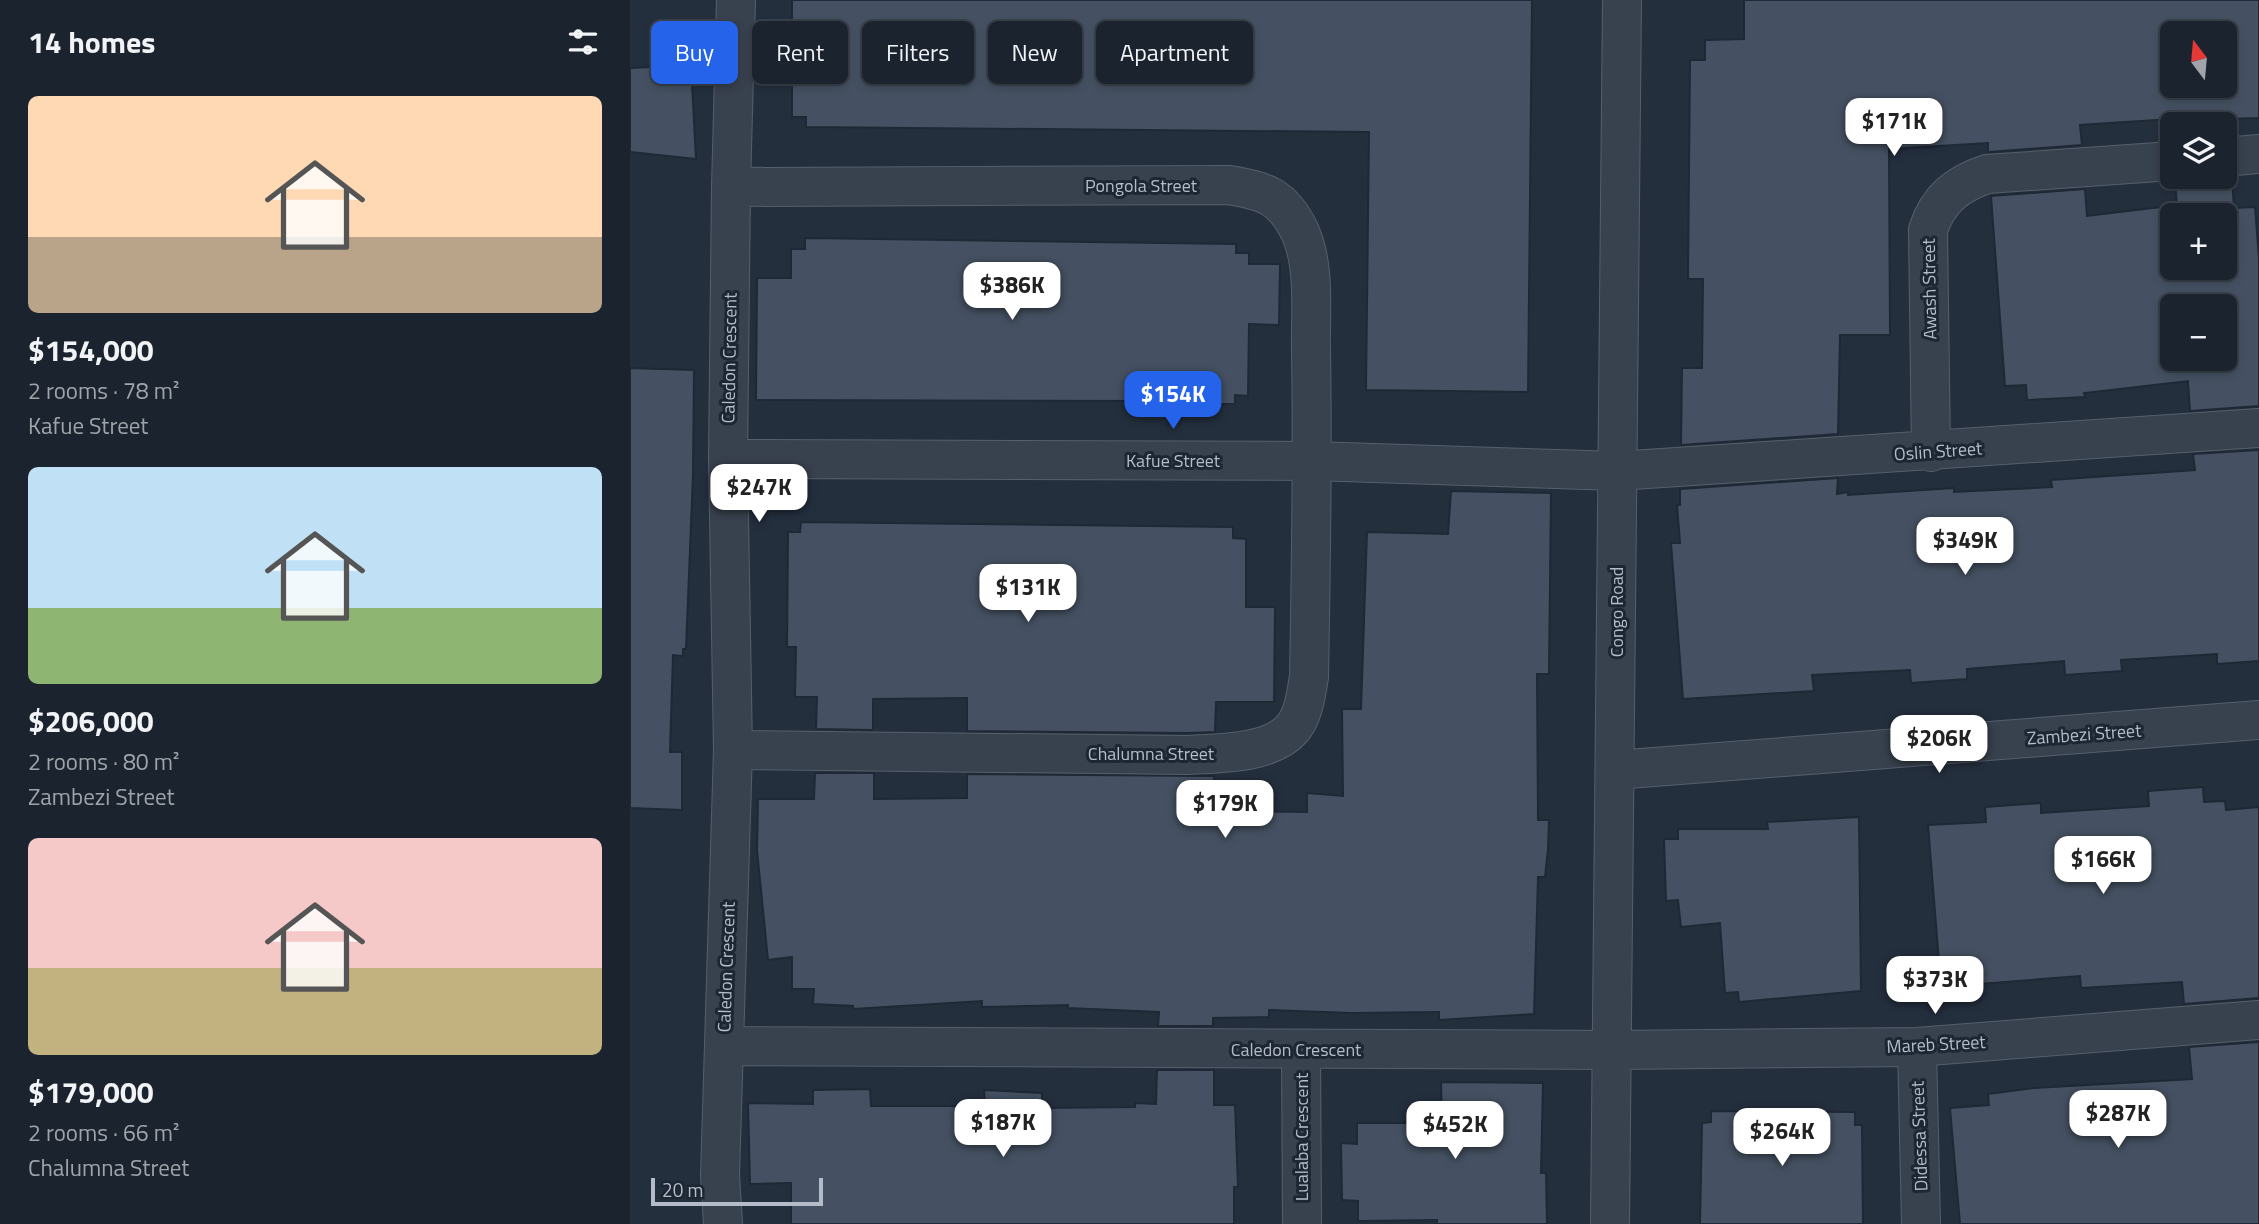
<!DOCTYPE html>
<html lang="en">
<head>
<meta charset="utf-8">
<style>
  body { margin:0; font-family:"Titillium Web",sans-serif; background:#282f3a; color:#f1f3f6; height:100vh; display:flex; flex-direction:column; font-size:26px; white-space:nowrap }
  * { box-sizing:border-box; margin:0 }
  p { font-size:23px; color:#a0a4aa }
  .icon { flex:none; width:38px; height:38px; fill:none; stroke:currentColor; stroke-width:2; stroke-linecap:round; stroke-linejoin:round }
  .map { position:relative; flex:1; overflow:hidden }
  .details { display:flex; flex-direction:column; background:#1b232e; width:630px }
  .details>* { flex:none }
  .hud { position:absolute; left:21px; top:21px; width:665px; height:63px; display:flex; gap:14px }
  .needle { width:46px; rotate:344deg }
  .tools { position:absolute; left:1530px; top:21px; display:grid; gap:14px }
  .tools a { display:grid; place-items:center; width:77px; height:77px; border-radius:10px; background:#1b232e; box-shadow:0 4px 10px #0003,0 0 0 2px #39404a; font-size:35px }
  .scale { position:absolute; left:21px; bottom:18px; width:172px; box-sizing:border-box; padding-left:7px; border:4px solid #b4bcc9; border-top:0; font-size:19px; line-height:24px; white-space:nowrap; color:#b4bcc9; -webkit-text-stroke:5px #1d2633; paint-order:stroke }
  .price { position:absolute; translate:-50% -60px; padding:0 16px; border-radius:14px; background:#fff; color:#222; font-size:23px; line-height:46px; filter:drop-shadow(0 2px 4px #0008) }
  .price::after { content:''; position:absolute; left:50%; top:42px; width:21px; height:16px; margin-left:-10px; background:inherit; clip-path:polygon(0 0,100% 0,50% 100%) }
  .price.current { background:#2563eb; color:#fff }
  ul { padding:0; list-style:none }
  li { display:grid; align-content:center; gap:14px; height:371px; padding:0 28px }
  li span { display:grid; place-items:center; height:217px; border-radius:10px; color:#555 }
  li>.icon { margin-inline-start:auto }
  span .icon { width:126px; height:126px; fill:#fffc; stroke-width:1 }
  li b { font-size:30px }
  h2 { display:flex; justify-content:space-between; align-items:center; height:84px; padding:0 28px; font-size:30px }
  .chip { padding:0 24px; border-radius:10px; background:#1b232e; box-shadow:0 4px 10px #0003,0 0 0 2px #39404a; font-size:24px; line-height:63px }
  .chip.current { background:#2563eb; color:#fff }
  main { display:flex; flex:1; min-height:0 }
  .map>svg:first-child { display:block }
  .building { fill:#455162; stroke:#1f2835; stroke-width:2; fill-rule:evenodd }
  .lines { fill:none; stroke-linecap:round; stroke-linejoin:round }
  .minor-casing { stroke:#565f6c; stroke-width:40 }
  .minor { stroke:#38414e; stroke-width:38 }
  .labels { text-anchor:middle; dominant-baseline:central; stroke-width:6; stroke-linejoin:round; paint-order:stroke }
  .street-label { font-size:18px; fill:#b4bcc9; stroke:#1d2633 }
</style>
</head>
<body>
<main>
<section class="details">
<h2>14 homes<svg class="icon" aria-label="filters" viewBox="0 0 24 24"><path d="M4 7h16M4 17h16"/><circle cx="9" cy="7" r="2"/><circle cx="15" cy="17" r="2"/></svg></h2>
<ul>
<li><span style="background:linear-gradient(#ffd9b3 65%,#b9a48a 0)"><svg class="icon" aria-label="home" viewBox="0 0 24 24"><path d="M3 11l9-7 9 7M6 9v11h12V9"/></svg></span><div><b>$154,000</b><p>2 rooms · 78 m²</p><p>Kafue Street</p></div></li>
<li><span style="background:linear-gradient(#bfe0f5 65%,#8fb573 0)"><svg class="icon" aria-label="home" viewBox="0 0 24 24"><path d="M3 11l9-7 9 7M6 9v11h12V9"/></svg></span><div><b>$206,000</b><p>2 rooms · 80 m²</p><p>Zambezi Street</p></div></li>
<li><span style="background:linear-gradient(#f6c9c9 60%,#c2b280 0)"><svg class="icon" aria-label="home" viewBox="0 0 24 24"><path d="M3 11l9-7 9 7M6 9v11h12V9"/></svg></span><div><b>$179,000</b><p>2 rooms · 66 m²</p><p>Chalumna Street</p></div></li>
</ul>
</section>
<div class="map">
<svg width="1629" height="1224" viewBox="0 0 1629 1224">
  <rect width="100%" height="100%" fill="#242f3e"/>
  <!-- building -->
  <path class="building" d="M 162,0 L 902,0 L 898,392 L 736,390 L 739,132 L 176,127 L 176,117 L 162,117 Z
    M 1114,0 L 1629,0 L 1629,118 L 1597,119 L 1598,135 L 1594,135 L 1594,124 L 1542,124 L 1542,135 L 1541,119 L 1450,125 L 1452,145 L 1358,152 L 1358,143 L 1259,149 L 1260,335 L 1210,335 L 1208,434 L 1051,445 L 1052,368 L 1072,368 L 1073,279 L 1058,279 L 1060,60 L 1075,60 L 1075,40 L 1114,39 ZM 1542,33 L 1594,33 L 1594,86 L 1542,86 Z
    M 61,65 L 66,159 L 0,152 L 0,68 Z
    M 1556,177 L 1602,178 L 1604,208 L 1625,207 L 1629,259 L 1629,406 L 1560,411 L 1558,381 L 1454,393 L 1455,397 L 1397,400 L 1396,385 L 1375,386 L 1361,196 L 1455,189 L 1457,216 L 1547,205 L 1545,182 ZM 1542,215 L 1594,215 L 1594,268 L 1542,268 ZM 1542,306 L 1594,306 L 1594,359 L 1542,359 Z
    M 175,238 L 606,244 L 606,253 L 619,253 L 619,264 L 650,264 L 649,325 L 619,324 L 618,396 L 605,395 L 605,404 L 516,404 L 517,401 L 126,400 L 127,278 L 161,278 L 161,249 L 175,249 Z
    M 0,368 L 64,370 L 63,475 L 56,649 L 53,649 L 53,656 L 43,655 L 40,752 L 52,752 L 52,810 L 0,808 Z
    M 1629,450 L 1629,661 L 1587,664 L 1587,654 L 1491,660 L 1492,671 L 1435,675 L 1434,661 L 1337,669 L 1337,679 L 1281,683 L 1280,670 L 1182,675 L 1184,691 L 1053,699 L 1041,543 L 1050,543 L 1047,505 L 1050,505 L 1050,489 L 1208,478 L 1207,494 L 1218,492 L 1218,495 L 1324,488 L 1324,492 L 1422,487 L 1421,480 L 1565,470 L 1563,454 Z
    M 821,491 L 921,493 L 919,674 L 907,674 L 908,820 L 919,820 L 918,849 L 915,877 L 908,877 L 904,1014 L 809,1020 L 809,1012 L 721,1013 L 639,1010 L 639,1017 L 583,1018 L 583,1026 L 528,1026 L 529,1012 L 438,1008 L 438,1005 L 352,1007 L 352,1001 L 223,1009 L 223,1006 L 183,1004 L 184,989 L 162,989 L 162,957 L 138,960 L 127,850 L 128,799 L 184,799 L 185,773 L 244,773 L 244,799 L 337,798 L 337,774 L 584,776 L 584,811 L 677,812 L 677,793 L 713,796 L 712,709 L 731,709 L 737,532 L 818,534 Z
    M 171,522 L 603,527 L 603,538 L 616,539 L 616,607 L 645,607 L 644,702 L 586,702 L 585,732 L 558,733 L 337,731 L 337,698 L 243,699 L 243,730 L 186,729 L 187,697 L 165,697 L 166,647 L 157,647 L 158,532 L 170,532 Z
    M 1573,787 L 1574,802 L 1595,801 L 1596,810 L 1629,807 L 1629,998 L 1554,1004 L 1552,982 L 1451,988 L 1450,976 L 1311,987 L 1298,825 L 1356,822 L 1355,807 L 1411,803 L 1411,813 L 1519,806 L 1518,791 Z
    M 1229,817 L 1231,991 L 1109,1002 L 1108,992 L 1095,993 L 1090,923 L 1051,927 L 1048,900 L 1036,901 L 1034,839 L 1048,839 L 1048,829 L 1138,829 L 1137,822 Z
    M 1629,1042 L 1629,1224 L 1330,1224 L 1320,1108 L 1359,1105 L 1358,1094 L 1404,1088 L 1562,1079 L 1559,1047 Z
    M 527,1070 L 584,1070 L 584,1105 L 605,1105 L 608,1187 L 604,1187 L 604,1224 L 161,1224 L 161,1183 L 120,1184 L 118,1103 L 183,1104 L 183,1090 L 240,1089 L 241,1106 L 355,1106 L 354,1090 L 412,1093 L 412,1108 L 505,1107 L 505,1103 L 526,1104 Z
    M 811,1082 L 913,1083 L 911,1173 L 916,1173 L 917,1224 L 807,1224 L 807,1220 L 728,1221 L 728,1201 L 712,1200 L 711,1143 L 727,1144 L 727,1123 L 812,1123 Z
    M 1081,1111 L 1225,1112 L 1225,1125 L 1232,1125 L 1233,1224 L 1070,1224 L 1072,1123 L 1081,1122 Z"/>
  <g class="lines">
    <!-- minor casing -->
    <g class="minor-casing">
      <path id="minor" d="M 1594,157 L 1629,154
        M 101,187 L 599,185 C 635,191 653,196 670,232 C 686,267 680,315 681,353 C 683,461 681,569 679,677 C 676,694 674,715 662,729 C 640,754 589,753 558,755 L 103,750
        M 1301,452 L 1298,230 C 1308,199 1327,184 1357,174 L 1542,161
        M 98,459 L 683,461 L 987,471 L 1629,428
        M 985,770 L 1629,720
        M 94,1046 L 982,1050 L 1287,1047 L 1629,1020
        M 1287,1047 L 1291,1224
        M 671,1049 L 672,1224
        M 93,1224 L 90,1175 L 103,750 L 98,459 L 101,187 L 106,0
        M 980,1224 L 992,0"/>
    </g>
    <!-- minor -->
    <use href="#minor" class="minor"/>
  </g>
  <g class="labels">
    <!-- street labels -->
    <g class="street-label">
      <text x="511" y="185">Pongola Street</text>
      <text transform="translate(1299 289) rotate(-91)">Awash Street</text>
      <text transform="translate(99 358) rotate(-89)">Caledon Crescent</text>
      <text transform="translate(1308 451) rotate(-4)">Oslin Street</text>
      <text x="543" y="460">Kafue Street</text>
      <text transform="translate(986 612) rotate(-90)">Congo Road</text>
      <text transform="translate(1454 734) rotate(-4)">Zambezi Street</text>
      <text x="521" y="753">Chalumna Street</text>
      <text transform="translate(96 967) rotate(-88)">Caledon Crescent</text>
      <text transform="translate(1306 1044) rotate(-3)">Mareb Street</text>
      <text x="666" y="1049">Caledon Crescent</text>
      <text transform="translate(1289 1136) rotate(-92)">Didessa Street</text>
      <text transform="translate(671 1137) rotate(-90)">Lualaba Crescent</text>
    </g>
  </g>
</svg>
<div class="tools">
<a><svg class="needle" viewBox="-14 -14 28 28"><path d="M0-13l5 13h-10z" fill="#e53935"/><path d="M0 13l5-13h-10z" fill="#a0a4aa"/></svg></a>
<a><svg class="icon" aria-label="layers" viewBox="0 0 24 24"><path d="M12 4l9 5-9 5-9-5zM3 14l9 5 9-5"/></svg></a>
<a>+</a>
<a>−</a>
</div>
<div class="scale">20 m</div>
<b class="price" style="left:1264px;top:158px">$171K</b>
<b class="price" style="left:382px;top:322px">$386K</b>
<b class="price current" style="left:543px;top:431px">$154K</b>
<b class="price" style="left:129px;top:524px">$247K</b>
<b class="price" style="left:1335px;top:577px">$349K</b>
<b class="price" style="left:398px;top:624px">$131K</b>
<b class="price" style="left:1309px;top:775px">$206K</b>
<b class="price" style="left:595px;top:840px">$179K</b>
<b class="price" style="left:1473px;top:896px">$166K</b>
<b class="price" style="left:1305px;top:1016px">$373K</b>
<b class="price" style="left:1488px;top:1150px">$287K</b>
<b class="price" style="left:373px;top:1159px">$187K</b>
<b class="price" style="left:825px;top:1161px">$452K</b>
<b class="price" style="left:1152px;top:1168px">$264K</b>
<div class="hud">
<a class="chip current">Buy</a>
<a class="chip">Rent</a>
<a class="chip">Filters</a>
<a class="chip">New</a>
<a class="chip">Apartment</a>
</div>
</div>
</main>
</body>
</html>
